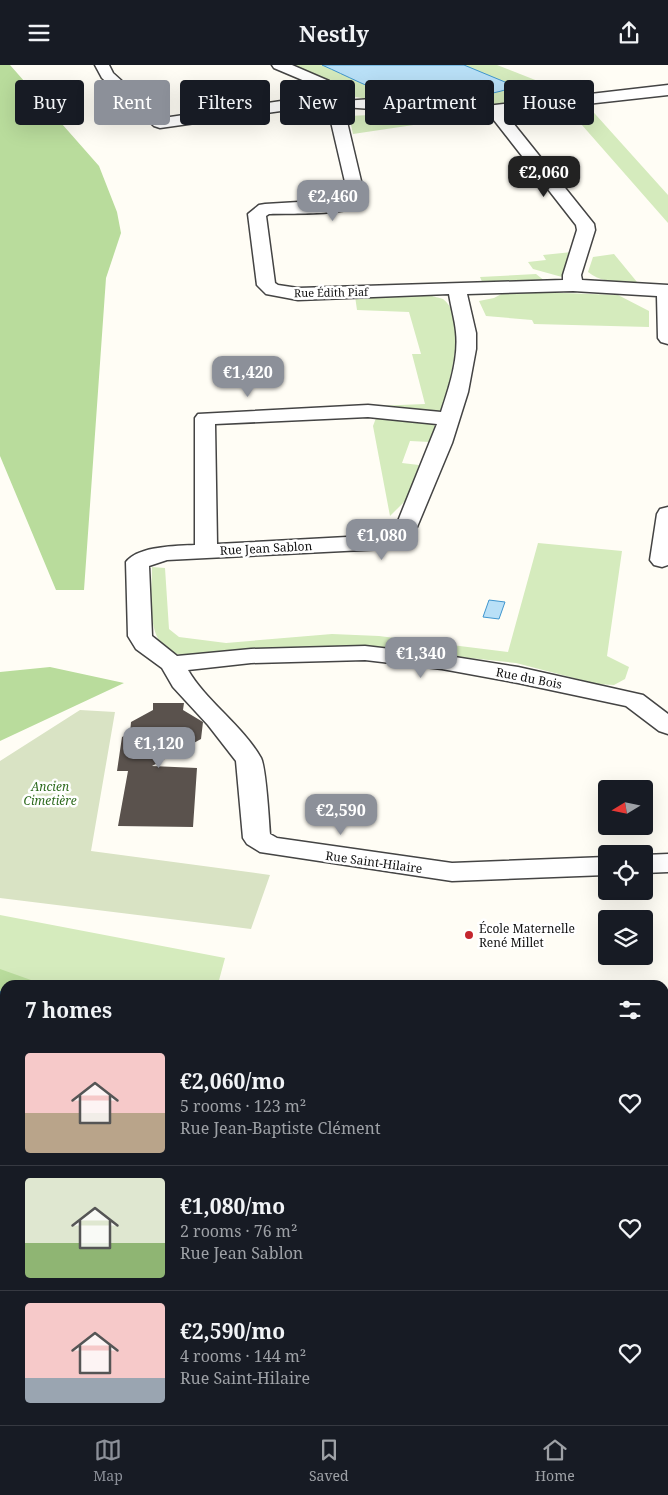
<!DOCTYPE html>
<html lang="en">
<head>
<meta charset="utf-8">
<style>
  body { margin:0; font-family:"Noto Serif",serif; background:#242831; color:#f1f3f6; height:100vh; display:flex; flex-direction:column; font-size:19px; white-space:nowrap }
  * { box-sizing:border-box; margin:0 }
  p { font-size:16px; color:#9ea1a6 }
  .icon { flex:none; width:28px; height:28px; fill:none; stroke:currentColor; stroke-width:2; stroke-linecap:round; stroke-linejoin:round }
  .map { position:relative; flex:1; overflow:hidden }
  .drawer { position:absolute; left:0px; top:915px; width:669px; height:445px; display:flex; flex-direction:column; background:#171b24; border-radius:15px 15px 0 0; box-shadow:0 5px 20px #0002 }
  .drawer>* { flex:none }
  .guide { position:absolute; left:15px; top:15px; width:639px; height:45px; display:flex; gap:10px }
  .needle { width:32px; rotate:260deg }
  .tools { position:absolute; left:598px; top:715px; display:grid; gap:10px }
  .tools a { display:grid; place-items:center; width:55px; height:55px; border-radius:5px; background:#171b24; box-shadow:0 5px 20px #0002; font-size:25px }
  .price { position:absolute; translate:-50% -42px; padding:0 11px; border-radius:10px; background:#8c9099; color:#fff; font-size:16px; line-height:32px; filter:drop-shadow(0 1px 2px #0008) }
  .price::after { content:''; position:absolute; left:50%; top:30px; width:15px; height:11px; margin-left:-8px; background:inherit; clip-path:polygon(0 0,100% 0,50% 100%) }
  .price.selected { background:#222; color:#fff }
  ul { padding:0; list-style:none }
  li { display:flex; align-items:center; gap:15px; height:125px; padding:0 25px }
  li+li { border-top:1px solid #363941 }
  li span { display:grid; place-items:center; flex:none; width:140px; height:100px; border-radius:5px; color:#555 }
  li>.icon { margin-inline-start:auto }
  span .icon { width:60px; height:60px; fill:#fffc; stroke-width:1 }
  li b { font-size:21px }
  h2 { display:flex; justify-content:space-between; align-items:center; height:60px; padding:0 25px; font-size:21px }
  .tag { padding:0 18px; border-radius:5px; background:#171b24; box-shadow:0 5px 20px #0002; font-size:18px; line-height:45px }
  .tag.selected { background:#8c9099; color:#fff }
  header { display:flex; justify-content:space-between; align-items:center; height:65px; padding:0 25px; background:#171b24; font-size:22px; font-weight:700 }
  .dock { display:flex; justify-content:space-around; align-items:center; height:70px; border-top:1px solid #363941; background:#171b24; font-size:14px; color:#9ea1a6 }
  .dock a { display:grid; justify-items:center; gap:2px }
  .dock .selected { color:#8c9099 }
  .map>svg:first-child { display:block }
  .green { fill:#d5ebbd }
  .forest { fill:#b9dc9c }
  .cemetery { fill:#d9e3c4 }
  .water { fill:#b9e0f7; stroke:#3f96cf }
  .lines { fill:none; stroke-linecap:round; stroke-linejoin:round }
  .stream { fill:#3f96cf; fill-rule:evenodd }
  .building { fill:#5a524d }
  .minor-casing { stroke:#444; stroke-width:3 }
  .minor { fill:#fff; fill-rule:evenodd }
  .poi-dot { fill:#c4262e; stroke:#fff; stroke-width:2 }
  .labels { text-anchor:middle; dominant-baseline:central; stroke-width:5; stroke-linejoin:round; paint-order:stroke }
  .far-street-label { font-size:11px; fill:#111; stroke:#fff }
  .street-label { font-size:12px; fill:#111; stroke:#fff }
  .park-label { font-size:12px; font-style:italic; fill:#2f6b1f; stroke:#fff }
  .poi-label { font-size:12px; fill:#111; stroke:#fff; text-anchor:start }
</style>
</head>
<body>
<header><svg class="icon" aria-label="menu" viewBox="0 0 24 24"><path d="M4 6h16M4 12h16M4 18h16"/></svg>Nestly<svg class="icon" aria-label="share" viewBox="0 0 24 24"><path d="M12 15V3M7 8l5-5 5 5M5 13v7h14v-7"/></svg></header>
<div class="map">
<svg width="668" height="1360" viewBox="0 0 668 1360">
  <rect width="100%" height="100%" fill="#fffdf5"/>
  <!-- green -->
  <path class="green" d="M 289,0 L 497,0 L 581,33 L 446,48 L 345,30 L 336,20 Z
    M 587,40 L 668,130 L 668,158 L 567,43 Z
    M 376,48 L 427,58 L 353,69 L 349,51 L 370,50 Z
    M 572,187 L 562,212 L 533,204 L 528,197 L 546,195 L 543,190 Z
    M 614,189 L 637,217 C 619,217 601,218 588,207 L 593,192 Z
    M 536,209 L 545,216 L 483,219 L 480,212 Z
    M 507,226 L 618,230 L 649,246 L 649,262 L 534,259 L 532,255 L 486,251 L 479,236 L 494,233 Z
    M 355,231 L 432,231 C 435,232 441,233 443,234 C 469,254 449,320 441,346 L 434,350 L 375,341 L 425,339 L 412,289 L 421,289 L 409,247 L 357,245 Z
    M 376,353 L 430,357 L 435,361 L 430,377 L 410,376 L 402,398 L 419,400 L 406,435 L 390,451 L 373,361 Z
    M 538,478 L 622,486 L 607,591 L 629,602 L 625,614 L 614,620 L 597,619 L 516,598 L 366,582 L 182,590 C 143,585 152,531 152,502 L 165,503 L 169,564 L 179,572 L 226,578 L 332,569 L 379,571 L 508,587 Z
    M 0,850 L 225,893 L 218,919 L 225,920 L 5,920 L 5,1354 L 0,1355 Z"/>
  <!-- forest -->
  <path class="forest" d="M 0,0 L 10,0 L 99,101 L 117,147 L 121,168 L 106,213 L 84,525 L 56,525 L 0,391 Z
    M 50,602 L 124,618 L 0,676 L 0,607 Z
    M 0,904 L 45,920 L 5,920 L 5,1245 L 0,1246 Z"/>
  <!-- cemetery -->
  <path class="cemetery" d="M 80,645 L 115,647 L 91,786 L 270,810 L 251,864 L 0,833 L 0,696 Z"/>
  <!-- water -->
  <path class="water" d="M 322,0 L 464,0 L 505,17 L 511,23 C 487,32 421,40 397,32 C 371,24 347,11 322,0 Z
    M 489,535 L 505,537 L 499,554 L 483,552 Z"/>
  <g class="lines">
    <!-- stream -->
    <path class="stream" d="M 0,926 L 5,927 L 5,935 L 0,934 Z
      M 664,1176 L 668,1178 L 668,1188 L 664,1186 Z"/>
  </g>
  <!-- building -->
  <path class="building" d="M 153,638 L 184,638 L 183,645 L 203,657 L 201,674 L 152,701 L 197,703 L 193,762 L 118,761 L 128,706 L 117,706 L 122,672 L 130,668 L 131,657 L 153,645 Z"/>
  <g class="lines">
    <!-- minor casing -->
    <g class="minor-casing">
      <path id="minor" d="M 95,0 L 109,0 L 113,8 L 163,53 L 288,35 L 325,36 L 328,39 L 325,42 L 288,45 L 160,63 L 154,61 L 102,13 Z
        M 272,0 L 292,0 L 329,16 L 342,34 L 339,37 L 329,37 L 319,22 L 274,3 Z
        M 668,20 L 668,30 L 505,48 L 594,159 L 595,165 L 581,210 L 582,215 L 668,220 L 668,279 L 661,277 L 658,273 L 657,231 L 573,226 L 467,229 L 476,268 L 476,284 L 468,327 L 452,378 L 412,474 L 404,480 L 384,484 L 167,495 L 149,501 L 152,571 L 177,591 L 251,584 L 365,581 L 442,590 L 518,602 L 643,630 L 668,649 L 668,669 L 659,666 L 626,641 L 518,618 L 442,604 L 365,595 L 251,598 L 188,605 C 206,636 243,661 261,693 C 266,703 269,755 270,769 L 277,773 L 452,798 L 606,792 L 606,810 L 452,816 L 260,787 L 247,779 L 243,773 L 236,696 L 208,660 L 173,622 L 162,603 L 136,584 L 128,571 L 126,497 C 138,481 176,481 195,480 L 195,353 L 198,349 L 368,340 L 441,347 C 449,323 459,293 456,267 C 455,255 451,242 449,229 L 298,235 L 266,229 L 257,220 L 248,149 L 259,140 L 265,139 L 349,134 L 328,44 L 331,41 L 341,41 L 344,44 L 366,137 C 356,151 288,148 269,149 L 266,151 L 275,218 L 278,220 L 298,223 L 563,215 L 563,210 L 577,165 L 576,160 L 490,50 L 443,56 L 372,44 L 343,42 L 340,39 L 343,36 L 372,34 L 443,46 ZM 368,352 L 437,359 L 394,466 L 384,470 L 217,479 L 215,359 Z
        M 668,442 L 668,500 L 662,502 L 654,500 L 650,495 L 657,449 L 660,444 Z
        M 668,789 L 668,807 L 644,808 L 644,790 Z
        M 205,1355 L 243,1355 L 242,1360 L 204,1360 Z
        M 589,1355 L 627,1355 L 627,1360 L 589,1360 Z"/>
    </g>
    <!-- minor -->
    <use href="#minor" class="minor"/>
  </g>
  <!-- markers -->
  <circle class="poi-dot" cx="469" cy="870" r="5"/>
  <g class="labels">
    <!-- far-street labels -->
    <g class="far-street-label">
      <text transform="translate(331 227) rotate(-1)">Rue Édith Piaf</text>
    </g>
    <!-- street labels -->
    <g class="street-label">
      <text transform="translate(266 483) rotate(-3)">Rue Jean Sablon</text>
      <text transform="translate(529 613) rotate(11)">Rue du Bois</text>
      <text transform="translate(374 797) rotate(8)">Rue Saint-Hilaire</text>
    </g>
    <!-- park labels -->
    <g class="park-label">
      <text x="50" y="721">Ancien<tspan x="50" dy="14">Cimetière</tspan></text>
    </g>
    <!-- poi labels -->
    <g class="poi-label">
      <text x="479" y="863">École Maternelle<tspan x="479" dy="14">René Millet</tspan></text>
    </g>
  </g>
</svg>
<div class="tools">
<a><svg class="needle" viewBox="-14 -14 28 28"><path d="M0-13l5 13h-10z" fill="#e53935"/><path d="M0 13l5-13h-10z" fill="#9ea1a6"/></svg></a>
<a><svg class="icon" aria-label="locate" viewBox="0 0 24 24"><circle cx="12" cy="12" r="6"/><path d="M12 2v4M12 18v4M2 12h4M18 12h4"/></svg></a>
<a><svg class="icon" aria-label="layers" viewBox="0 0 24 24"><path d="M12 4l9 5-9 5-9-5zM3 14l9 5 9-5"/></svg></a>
</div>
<b class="price selected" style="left:544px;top:133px">€2,060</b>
<b class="price" style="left:333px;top:157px">€2,460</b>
<b class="price" style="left:248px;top:333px">€1,420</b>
<b class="price" style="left:382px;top:496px">€1,080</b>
<b class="price" style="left:421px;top:614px">€1,340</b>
<b class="price" style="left:159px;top:704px">€1,120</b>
<b class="price" style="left:341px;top:771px">€2,590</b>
<div class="guide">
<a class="tag">Buy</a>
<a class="tag selected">Rent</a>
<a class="tag">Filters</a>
<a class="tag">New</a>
<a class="tag">Apartment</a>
<a class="tag">House</a>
</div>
<section class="drawer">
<h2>7 homes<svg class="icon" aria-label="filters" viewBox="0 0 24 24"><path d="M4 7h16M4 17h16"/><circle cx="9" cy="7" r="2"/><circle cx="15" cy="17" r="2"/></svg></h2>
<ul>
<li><span style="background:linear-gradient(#f6c9c9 60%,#b9a48a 0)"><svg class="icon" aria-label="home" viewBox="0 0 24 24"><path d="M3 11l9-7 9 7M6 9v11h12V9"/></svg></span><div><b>€2,060/mo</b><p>5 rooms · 123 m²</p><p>Rue Jean-Baptiste Clément</p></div><svg class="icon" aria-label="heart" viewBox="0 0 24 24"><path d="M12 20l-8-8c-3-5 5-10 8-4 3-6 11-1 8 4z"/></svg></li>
<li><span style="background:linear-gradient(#dfe7d0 65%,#8fb573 0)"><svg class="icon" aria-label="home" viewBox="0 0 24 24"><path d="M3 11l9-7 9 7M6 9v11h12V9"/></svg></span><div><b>€1,080/mo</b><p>2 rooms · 76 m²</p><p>Rue Jean Sablon</p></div><svg class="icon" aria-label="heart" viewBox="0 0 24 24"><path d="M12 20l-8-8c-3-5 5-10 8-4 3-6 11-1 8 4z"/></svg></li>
<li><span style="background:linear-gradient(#f6c9c9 75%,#9aa5b1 0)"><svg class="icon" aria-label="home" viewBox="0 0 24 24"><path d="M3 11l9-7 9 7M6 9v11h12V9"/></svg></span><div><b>€2,590/mo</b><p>4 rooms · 144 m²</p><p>Rue Saint-Hilaire</p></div><svg class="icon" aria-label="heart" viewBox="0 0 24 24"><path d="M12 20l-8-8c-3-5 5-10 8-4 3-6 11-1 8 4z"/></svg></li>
</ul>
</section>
</div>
<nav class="dock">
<a class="selected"><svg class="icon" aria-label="map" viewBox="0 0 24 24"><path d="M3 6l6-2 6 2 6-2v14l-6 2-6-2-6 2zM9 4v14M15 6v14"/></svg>Map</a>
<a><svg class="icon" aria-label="saved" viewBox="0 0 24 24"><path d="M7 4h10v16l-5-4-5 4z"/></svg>Saved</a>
<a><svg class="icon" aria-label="home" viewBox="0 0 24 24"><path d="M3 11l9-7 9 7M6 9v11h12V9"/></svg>Home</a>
</nav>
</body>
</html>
